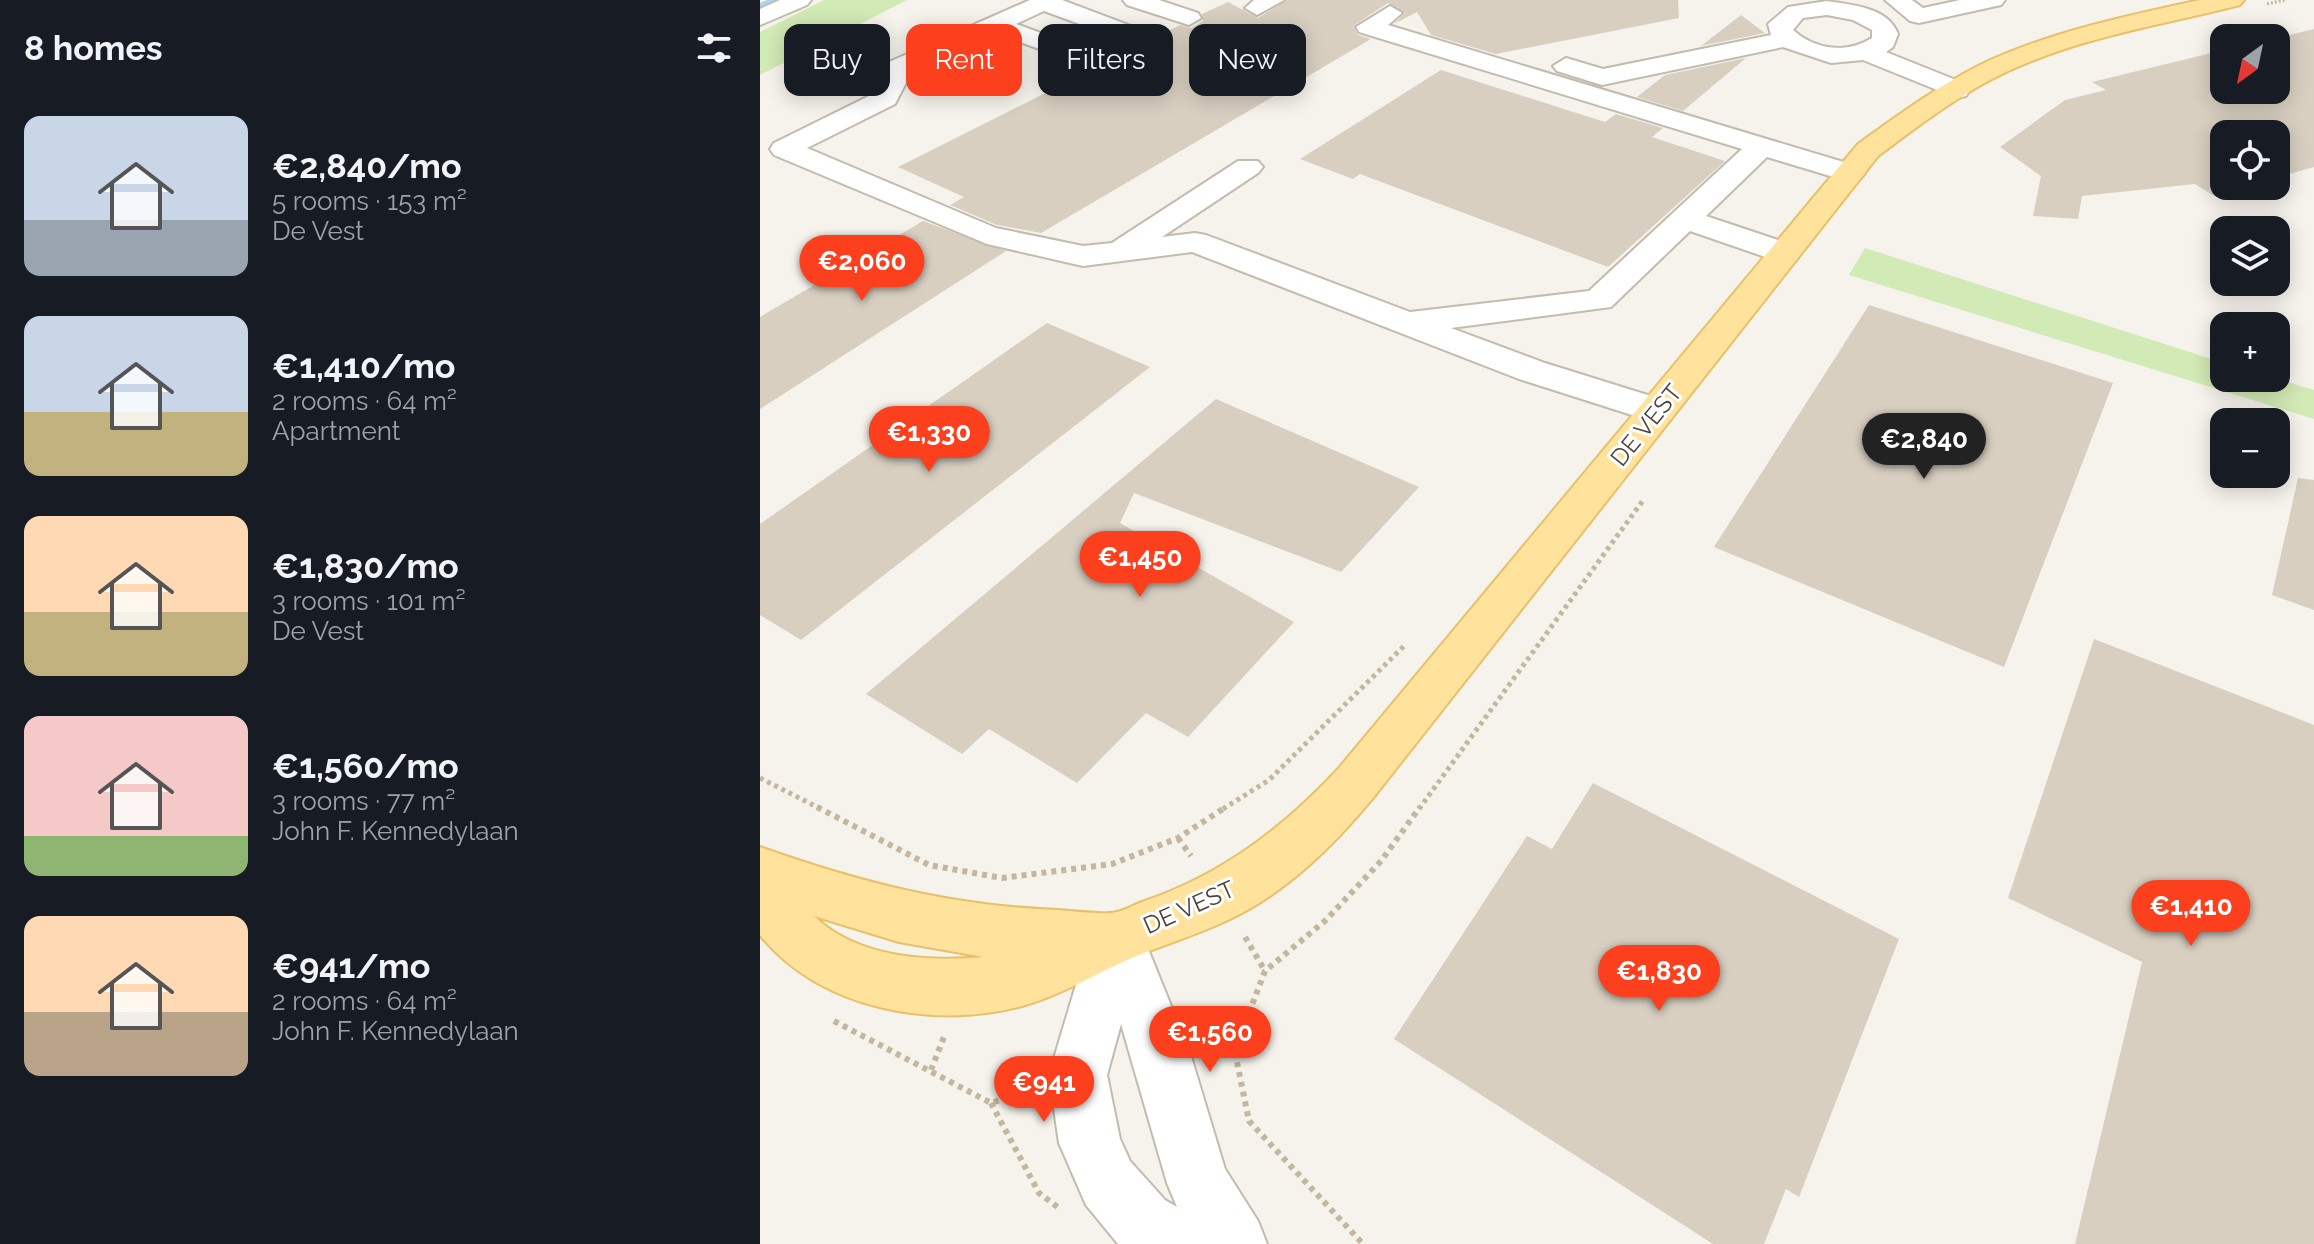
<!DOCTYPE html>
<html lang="en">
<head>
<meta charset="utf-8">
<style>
  body { margin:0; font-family:Raleway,sans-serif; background:#20242c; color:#f1f3f6; height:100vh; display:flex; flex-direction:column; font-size:30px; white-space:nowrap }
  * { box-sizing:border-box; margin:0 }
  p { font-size:26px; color:#9ea1a6 }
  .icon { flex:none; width:44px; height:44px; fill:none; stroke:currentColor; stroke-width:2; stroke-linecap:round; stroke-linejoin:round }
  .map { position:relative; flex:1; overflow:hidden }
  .side { display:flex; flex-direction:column; background:#171b24; width:760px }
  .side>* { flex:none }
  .banner { position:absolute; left:24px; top:24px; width:760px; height:72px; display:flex; gap:16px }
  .needle { width:52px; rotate:213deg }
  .tools { position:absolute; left:1450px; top:24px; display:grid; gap:16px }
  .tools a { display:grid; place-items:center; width:80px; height:80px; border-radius:16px; background:#171b24; box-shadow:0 4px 20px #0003; font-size:40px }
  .price { position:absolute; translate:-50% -68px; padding:0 18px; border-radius:28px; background:#fc3f1d; color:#fff; font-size:26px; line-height:52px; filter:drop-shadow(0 2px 4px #0008) }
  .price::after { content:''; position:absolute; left:50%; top:48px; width:24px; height:18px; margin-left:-12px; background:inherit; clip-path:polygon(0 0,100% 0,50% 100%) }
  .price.current { background:#222; color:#fff }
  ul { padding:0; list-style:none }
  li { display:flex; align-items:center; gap:24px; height:200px; padding:0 24px }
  li span { display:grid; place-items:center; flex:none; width:224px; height:160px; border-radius:16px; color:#555 }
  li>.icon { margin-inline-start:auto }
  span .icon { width:96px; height:96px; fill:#fffc; stroke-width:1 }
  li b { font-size:34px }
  h2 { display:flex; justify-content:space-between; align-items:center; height:96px; padding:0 24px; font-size:34px }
  .chip { padding:0 28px; border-radius:16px; background:#171b24; box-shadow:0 4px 20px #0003; font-size:28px; line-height:72px }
  .chip.current { background:#fc3f1d; color:#fff }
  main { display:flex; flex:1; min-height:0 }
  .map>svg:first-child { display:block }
  .green { fill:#d2eab5 }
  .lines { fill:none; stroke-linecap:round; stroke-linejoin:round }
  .stream { fill:#a9d4f2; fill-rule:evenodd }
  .building { fill:#d8cfc1 }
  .minor-casing { stroke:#c2bbae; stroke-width:4 }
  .major-casing { stroke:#e6c16a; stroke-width:4 }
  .path-far2 { stroke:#c4b79f; stroke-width:3; stroke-dasharray:2 2; stroke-linecap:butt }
  .path-far1 { stroke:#c4b79f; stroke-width:5; stroke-dasharray:4 4; stroke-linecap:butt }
  .path { stroke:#c4b79f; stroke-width:6; stroke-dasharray:5 5; stroke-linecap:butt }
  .minor { fill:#fff; fill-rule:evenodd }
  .major { fill:#ffe39c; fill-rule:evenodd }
  .labels { text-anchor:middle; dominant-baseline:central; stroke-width:6; stroke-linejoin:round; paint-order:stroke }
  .street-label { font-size:24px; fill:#4b4439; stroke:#fff }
</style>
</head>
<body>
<main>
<section class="side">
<h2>8 homes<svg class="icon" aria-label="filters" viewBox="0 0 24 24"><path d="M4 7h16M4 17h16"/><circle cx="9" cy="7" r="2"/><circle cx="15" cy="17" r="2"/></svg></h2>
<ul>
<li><span style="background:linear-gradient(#c9d6e8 65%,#9aa5b1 0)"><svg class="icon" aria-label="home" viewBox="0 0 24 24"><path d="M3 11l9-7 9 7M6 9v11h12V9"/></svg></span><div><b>€2,840/mo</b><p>5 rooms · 153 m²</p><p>De Vest</p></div></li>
<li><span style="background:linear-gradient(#c9d6e8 60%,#c2b280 0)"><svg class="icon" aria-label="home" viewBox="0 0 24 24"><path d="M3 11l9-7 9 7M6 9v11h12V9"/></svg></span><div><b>€1,410/mo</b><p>2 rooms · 64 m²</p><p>Apartment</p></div></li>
<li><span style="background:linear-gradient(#ffd9b3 60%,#c2b280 0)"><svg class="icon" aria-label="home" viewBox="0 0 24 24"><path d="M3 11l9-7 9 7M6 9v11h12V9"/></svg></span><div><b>€1,830/mo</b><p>3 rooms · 101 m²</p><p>De Vest</p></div></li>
<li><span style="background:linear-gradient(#f6c9c9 75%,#8fb573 0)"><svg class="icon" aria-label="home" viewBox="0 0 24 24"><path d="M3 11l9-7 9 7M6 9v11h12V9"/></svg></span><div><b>€1,560/mo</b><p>3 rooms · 77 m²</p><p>John F. Kennedylaan</p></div></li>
<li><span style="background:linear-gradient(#ffd9b3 60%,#b9a48a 0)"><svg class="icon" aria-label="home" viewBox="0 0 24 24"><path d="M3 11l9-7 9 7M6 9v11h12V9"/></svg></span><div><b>€941/mo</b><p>2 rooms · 64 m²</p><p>John F. Kennedylaan</p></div></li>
</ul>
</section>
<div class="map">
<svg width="1554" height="1244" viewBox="0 0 1554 1244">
  <rect width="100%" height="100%" fill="#f6f3ec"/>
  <!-- green -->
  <path class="green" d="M 64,0 L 147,0 L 0,75 L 0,32 Z
    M 1105,248 L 1464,363 L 1464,378 L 1514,378 L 1554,390 L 1554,419 L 1089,275 Z"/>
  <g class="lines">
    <!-- stream -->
    <path class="stream" d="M 7,0 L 17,0 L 0,8 L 0,3 Z"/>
  </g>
  <!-- building -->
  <path class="building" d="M 527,0 L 918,0 L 919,18 L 736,54 L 671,35 L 657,12 L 634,24 L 645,13 L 628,3 L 593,26 L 598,35 L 611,39 L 281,233 L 237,225 L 190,205 L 204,197 L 138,167 L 331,70 L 349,69 L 353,59 L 375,48 L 388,50 L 400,43 L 399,36 L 420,25 L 431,28 L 443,21 L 442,14 L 468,2 L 498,18 Z
    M 981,15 L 1005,33 L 941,46 Z
    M 1554,29 L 1554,167 L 1516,178 L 1516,134 L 1464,134 L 1464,186 L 1488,186 L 1454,196 L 1435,184 L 1322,196 L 1318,219 L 1273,216 L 1281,176 L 1240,147 L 1305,100 L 1346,90 L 1332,82 L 1464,50 L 1464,90 L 1516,90 L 1516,38 Z
    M 986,58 L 923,111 L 877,97 L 905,75 Z
    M 681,70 L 845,122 L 856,114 L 903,128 L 892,137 L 965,161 L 848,267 L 600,174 L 593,179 L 540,159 Z
    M 163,221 L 246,251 L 0,409 L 0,317 Z
    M 1109,305 L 1353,383 L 1244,667 L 954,547 Z
    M 287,323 L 390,367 L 41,640 L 0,615 L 0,524 Z
    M 456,399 L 659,487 L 581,572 L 374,493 L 360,523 L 534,622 L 428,737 L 386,713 L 317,783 L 229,729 L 202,754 L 106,694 Z
    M 1538,478 L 1554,480 L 1554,610 L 1512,595 Z
    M 1334,639 L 1554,725 L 1554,1244 L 1315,1244 L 1382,962 L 1248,898 Z
    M 833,783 L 1139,939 L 1039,1197 L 1026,1189 L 1004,1244 L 953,1244 L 634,1039 L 767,836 L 792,849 Z"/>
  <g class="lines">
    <!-- minor casing -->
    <g class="minor-casing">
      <path id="minor" d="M 20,0 L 51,0 L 47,5 L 0,25 L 0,9 Z
        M 270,0 L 302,0 L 395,35 L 398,40 L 386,47 L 377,45 L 284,11 L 256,24 L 347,57 L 351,62 L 347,67 L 329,67 L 235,33 L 152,71 L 135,104 L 47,148 L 236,228 L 323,246 L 352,243 L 478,161 L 498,161 L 503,167 L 498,173 L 402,237 L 435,233 L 446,235 L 650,312 L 829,291 L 982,149 L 599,32 L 596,27 L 630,6 L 642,13 L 628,25 L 1100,167 L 1105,173 L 1100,179 L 1090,182 L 1007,157 L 946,216 L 1036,246 L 1041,253 L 1036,260 L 1025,263 L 1014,260 L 930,231 L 851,307 L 691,328 L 785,363 L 910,402 L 916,411 L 910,420 L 897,423 L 759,379 L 432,252 L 323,266 L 227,244 L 14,155 L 10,149 L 14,143 L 115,93 L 119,85 L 104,85 L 100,79 L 104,73 Z
        M 363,0 L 399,0 L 438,13 L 441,18 L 429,25 L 367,5 Z
        M 494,0 L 524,0 L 497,15 L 485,8 Z
        M 1125,0 L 1152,0 L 1163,8 L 1200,0 L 1245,0 L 1241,5 L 1159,23 L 1150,21 Z
        M 1067,1 C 1092,5 1128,7 1138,34 L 1133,47 L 1126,52 L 1206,84 L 1210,90 L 1206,96 L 1197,98 L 1103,60 L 1071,63 L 1023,47 L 842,85 L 797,71 L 793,66 L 806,58 L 843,69 L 1011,35 L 1008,24 L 1028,7 ZM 1067,15 L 1093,20 L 1112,30 L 1112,38 C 1087,54 1055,50 1033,30 L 1043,18 Z
        M 357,912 L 376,919 L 430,1053 L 465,1169 L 498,1221 L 507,1244 L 358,1244 L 326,1205 L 299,1143 L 289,1075 L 330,938 L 338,919 ZM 361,1024 L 407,1183 L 417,1207 L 405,1200 L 370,1161 L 360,1139 L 347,1075 Z"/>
    </g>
    <!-- major casing -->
    <g class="major-casing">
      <path id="major" d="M 1440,0 L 1484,0 L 1480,5 C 1405,24 1328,36 1257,67 C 1206,89 1162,123 1118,156 L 613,798 C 573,846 527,892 470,919 C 439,934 406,944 374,957 C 336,973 302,995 262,1006 C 174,1030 59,1009 0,935 L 0,847 C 98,882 192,906 297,910 C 314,911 334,914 351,913 C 361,913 375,904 385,901 C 463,874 523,828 579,768 L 1098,144 C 1138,115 1178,86 1222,64 C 1290,32 1366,16 1440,0 ZM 54,916 L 139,942 L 224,957 C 167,962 97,958 54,916 Z"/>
    </g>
    <!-- path-far2 -->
    <path class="path-far2" d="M 1507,4 L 1525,0"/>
    <!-- path-far1 -->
    <path class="path-far1" d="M 0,778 L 61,809
      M 463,809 L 509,780 L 646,644
      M 659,809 L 884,499"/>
    <!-- path -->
    <path class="path" d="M 57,807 L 169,865 L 242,878 L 352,864 L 418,838 L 466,807
      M 418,838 L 431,856
      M 485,937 L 505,971
      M 74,1021 L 231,1103 L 266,1092
      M 485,1023 L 477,1062 L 489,1121 L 603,1244
      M 448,1036 L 485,1023 L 505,971 L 566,920 L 621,861 L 660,807
      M 171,1070 L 184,1037
      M 231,1103 L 279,1193 L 299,1208"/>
    <!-- minor -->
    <use href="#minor" class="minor"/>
    <!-- major -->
    <use href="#major" class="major"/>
  </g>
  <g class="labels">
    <!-- street labels -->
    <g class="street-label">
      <text transform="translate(886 425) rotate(-51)">DE VEST</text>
      <text transform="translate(429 907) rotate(-24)">DE VEST</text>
    </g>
  </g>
</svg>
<div class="tools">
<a><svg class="needle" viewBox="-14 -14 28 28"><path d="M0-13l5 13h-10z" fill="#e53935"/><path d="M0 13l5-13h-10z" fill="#9ea1a6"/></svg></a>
<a><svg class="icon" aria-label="locate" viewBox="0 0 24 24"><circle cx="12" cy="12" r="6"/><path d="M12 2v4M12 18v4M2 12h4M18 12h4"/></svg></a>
<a><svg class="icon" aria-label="layers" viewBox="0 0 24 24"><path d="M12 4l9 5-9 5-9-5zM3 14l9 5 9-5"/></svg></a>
<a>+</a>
<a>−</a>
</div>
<b class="price" style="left:102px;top:303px">€2,060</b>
<b class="price" style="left:169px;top:474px">€1,330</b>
<b class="price current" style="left:1164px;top:481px">€2,840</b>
<b class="price" style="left:380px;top:599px">€1,450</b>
<b class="price" style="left:1431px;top:948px">€1,410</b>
<b class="price" style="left:899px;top:1013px">€1,830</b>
<b class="price" style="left:450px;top:1074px">€1,560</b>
<b class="price" style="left:284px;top:1124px">€941</b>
<div class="banner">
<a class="chip">Buy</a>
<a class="chip current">Rent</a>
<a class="chip">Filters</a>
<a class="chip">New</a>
</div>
</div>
</main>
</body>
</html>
